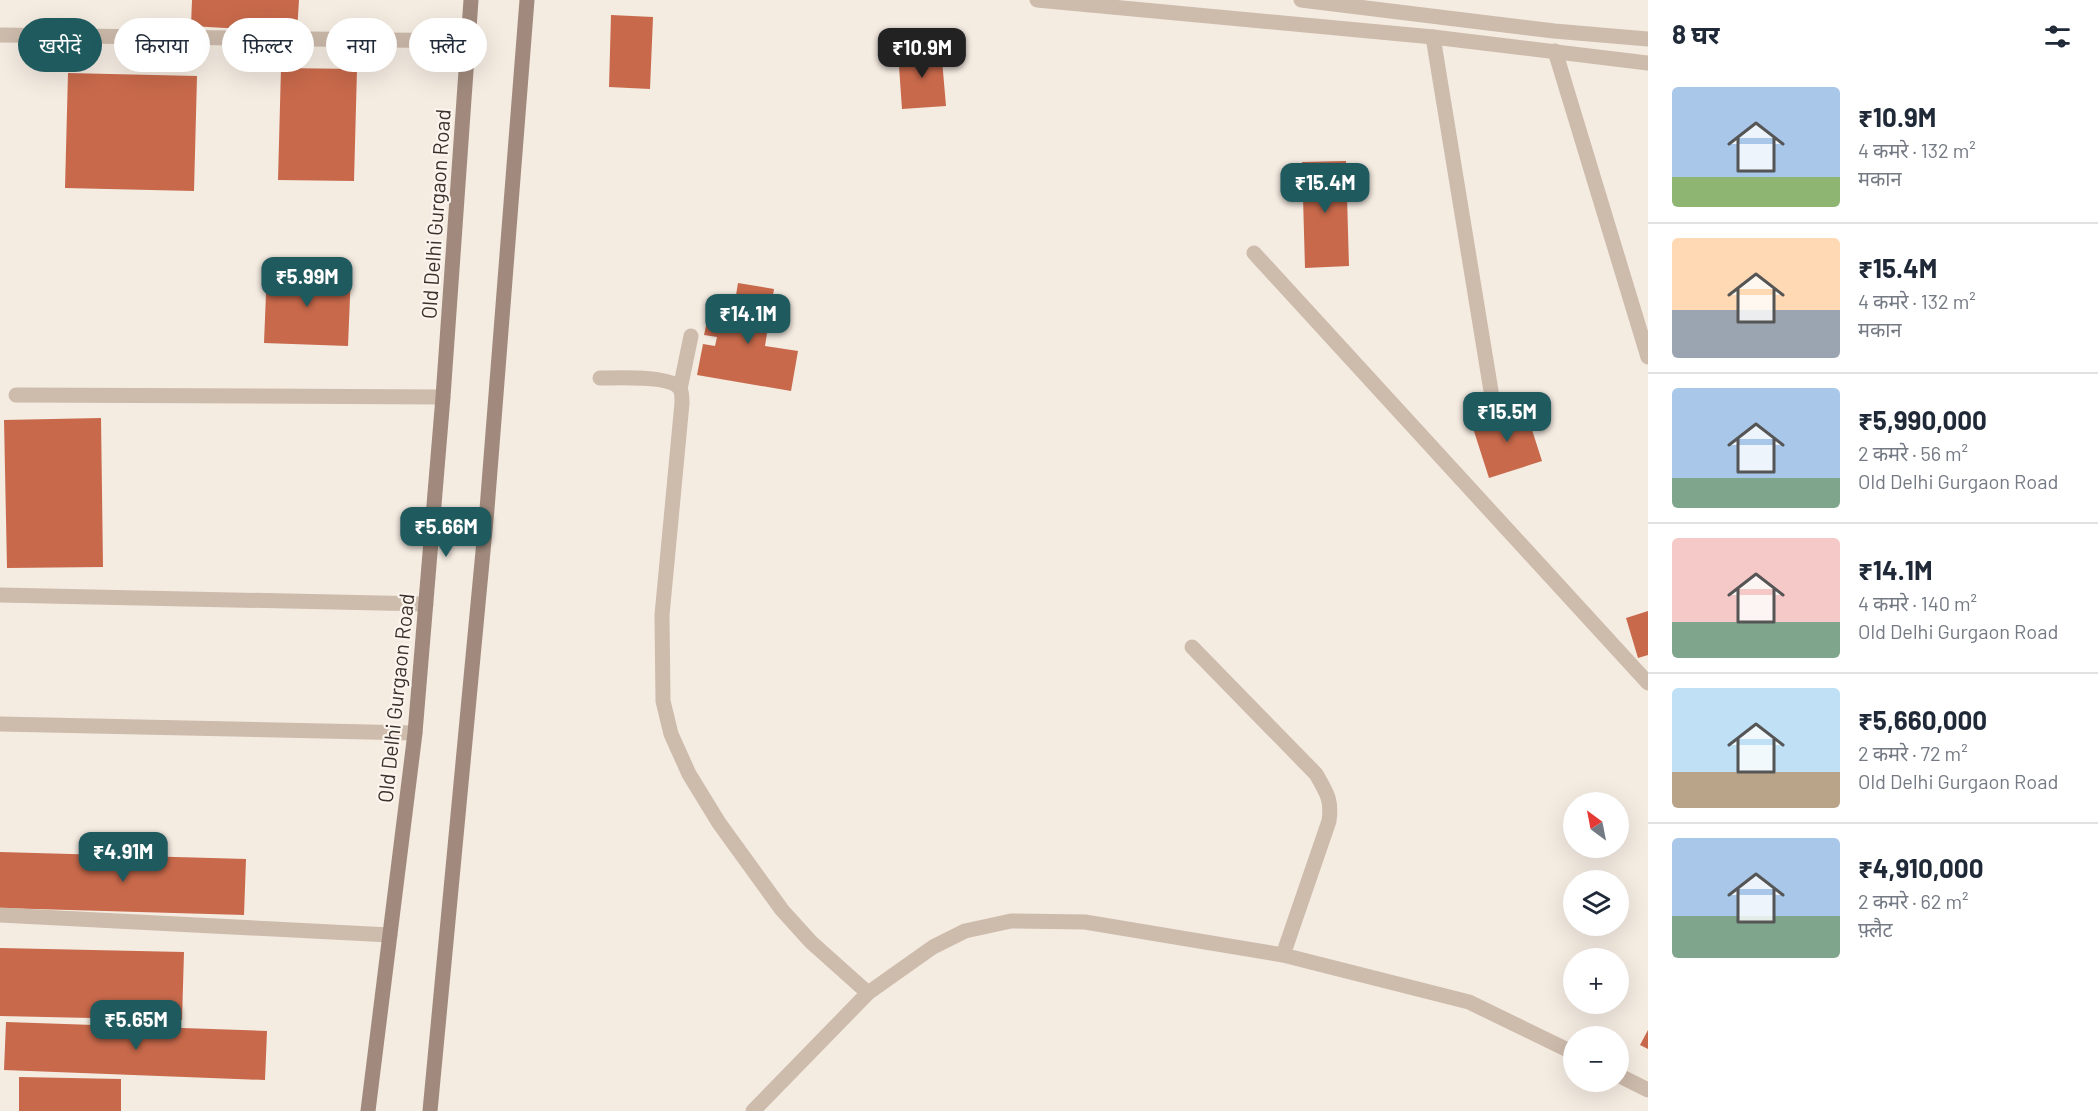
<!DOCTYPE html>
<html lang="hi">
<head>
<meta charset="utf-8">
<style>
  body { margin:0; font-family:Barlow,"Noto Sans Devanagari",sans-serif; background:#f2f2f3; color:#1f2937; height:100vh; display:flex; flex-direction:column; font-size:22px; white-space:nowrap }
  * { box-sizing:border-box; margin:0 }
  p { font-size:20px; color:#747a83 }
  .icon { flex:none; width:33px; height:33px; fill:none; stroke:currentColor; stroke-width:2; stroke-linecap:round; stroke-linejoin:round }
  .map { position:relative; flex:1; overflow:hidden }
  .panel { display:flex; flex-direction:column; background:#fff; width:450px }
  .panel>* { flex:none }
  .guide { position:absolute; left:18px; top:18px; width:570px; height:54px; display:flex; gap:12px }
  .needle { width:39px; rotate:328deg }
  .controls { position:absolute; left:1563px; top:792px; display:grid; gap:12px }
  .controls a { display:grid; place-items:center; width:66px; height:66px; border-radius:50%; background:#fff; box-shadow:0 6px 24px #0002; font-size:30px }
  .price { position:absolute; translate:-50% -51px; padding:0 14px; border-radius:12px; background:#1f5a5e; color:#fff; font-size:20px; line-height:39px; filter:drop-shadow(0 2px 3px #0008) }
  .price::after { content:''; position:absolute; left:50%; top:36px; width:18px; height:14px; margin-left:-9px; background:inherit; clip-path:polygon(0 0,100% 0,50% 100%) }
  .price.selected { background:#222; color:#fff }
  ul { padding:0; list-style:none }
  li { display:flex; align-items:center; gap:18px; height:150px; padding:0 24px }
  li+li { border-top:2px solid #e0e1e3 }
  li span { display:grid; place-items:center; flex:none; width:168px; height:120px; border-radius:6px; color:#555 }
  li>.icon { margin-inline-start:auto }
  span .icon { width:72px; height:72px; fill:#fffc; stroke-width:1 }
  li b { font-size:26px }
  h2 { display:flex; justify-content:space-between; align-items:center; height:72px; padding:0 24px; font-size:26px }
  .pill { padding:0 21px; border-radius:27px; background:#fff; box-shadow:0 6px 24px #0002; font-size:21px; line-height:54px }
  .pill.selected { background:#1f5a5e; color:#fff }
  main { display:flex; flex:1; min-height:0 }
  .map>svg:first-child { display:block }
  .building { fill:#c8694b }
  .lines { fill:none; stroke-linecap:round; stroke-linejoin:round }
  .service { stroke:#cdbbac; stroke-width:15 }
  .tertiary { stroke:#cdbbac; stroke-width:15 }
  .secondary { stroke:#a18a7d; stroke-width:15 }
  .labels { text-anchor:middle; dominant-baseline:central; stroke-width:4.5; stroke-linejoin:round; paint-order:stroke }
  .street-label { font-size:21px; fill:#3b302b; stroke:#fbf5ee }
</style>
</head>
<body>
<main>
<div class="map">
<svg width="1648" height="1111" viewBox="0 0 1648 1111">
  <rect width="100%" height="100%" fill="#f4ebe1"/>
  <!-- building -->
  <path class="building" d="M 192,0 L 299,0 L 297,32 L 191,26 Z
    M 611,15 L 653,17 L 650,89 L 609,87 Z
    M 941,48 L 946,106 L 902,109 L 898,52 Z
    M 281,68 L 357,69 L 354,181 L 278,180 Z
    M 68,73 L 197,76 L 194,191 L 65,188 Z
    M 1346,161 L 1349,266 L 1305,268 L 1302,162 Z
    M 267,269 L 351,272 L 348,346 L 264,343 Z
    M 738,283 L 774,289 L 765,346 L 798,351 L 791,391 L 697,375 L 703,344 L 715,346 L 717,337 L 704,335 L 707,321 L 731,325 Z
    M 1525,408 L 1542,461 L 1489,478 L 1472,425 Z
    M 101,418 L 103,567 L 7,568 L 4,420 Z
    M 1648,611 L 1648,655 L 1638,658 L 1626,618 Z
    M 0,852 L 246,859 L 244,915 L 0,908 Z
    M 0,948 L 184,952 L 182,1020 L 0,1016 Z
    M 6,1022 L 267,1031 L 265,1080 L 4,1070 Z
    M 1648,1030 L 1648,1049 L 1640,1045 Z
    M 19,1077 L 121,1079 L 121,1111 L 19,1111 Z"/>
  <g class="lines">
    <!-- service -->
    <path class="service" d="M 0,35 L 468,41
      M 1433,37 L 1492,397
      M 1555,51 L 1648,357
      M 1254,253 L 1648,683
      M 600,378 C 616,378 672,375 680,389 C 682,392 682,399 682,403 L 662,615 L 663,701 L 671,734 L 689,774 L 719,823 L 782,910 L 811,942 L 868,993
      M 680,389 L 691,336
      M 16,395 L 443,397
      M 0,595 L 426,604
      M 1192,647 L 1316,774 C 1327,793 1332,800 1329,821 L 1283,955
      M 0,724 L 415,733
      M 0,915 L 390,935
      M 1618,1075 L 1648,1090
      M 753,1111 L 868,993 L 933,947 L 965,931 L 1011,921 L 1085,922 L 1283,955 L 1469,1002 L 1574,1053"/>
    <!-- tertiary -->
    <path class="tertiary" d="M 1037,0 L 1433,37 L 1648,63
      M 1301,0 L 1554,31 L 1648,39"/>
    <!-- secondary -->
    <path class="secondary" d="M 368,1111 L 415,733 L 443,397 L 471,0
      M 430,1111 L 487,509 L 527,0"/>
  </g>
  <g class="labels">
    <!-- street labels -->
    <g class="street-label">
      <text transform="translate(435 214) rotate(-86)">Old Delhi Gurgaon Road</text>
      <text transform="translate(395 698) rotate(-84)">Old Delhi Gurgaon Road</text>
    </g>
  </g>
</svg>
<div class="controls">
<a><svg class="needle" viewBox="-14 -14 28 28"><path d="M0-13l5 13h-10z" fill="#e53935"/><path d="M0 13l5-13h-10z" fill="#747a83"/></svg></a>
<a><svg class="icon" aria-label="layers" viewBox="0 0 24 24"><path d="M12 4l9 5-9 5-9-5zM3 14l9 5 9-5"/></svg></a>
<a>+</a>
<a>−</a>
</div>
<b class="price selected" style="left:922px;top:79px">₹10.9M</b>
<b class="price" style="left:1325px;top:214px">₹15.4M</b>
<b class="price" style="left:307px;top:308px">₹5.99M</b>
<b class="price" style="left:748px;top:345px">₹14.1M</b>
<b class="price" style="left:1507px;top:443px">₹15.5M</b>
<b class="price" style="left:446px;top:558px">₹5.66M</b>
<b class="price" style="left:123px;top:883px">₹4.91M</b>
<b class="price" style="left:136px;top:1051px">₹5.65M</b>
<div class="guide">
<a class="pill selected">खरीदें</a>
<a class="pill">किराया</a>
<a class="pill">फ़िल्टर</a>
<a class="pill">नया</a>
<a class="pill">फ़्लैट</a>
</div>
</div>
<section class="panel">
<h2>8 घर<svg class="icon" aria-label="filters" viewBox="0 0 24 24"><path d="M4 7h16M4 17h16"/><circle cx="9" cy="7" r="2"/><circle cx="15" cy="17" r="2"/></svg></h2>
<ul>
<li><span style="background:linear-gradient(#a9c7e8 75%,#8fb573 0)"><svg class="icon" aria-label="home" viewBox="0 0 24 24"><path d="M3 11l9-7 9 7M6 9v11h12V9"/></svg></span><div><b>₹10.9M</b><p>4 कमरे · 132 m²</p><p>मकान</p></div></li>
<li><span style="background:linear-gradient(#ffd9b3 60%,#9aa5b1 0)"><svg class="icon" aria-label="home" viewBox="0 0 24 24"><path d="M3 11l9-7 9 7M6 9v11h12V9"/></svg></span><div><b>₹15.4M</b><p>4 कमरे · 132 m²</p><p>मकान</p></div></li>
<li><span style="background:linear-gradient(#a9c7e8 75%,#7fa58c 0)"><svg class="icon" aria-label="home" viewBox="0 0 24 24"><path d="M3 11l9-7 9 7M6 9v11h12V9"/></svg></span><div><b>₹5,990,000</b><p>2 कमरे · 56 m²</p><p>Old Delhi Gurgaon Road</p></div></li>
<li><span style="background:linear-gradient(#f6c9c9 70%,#7fa58c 0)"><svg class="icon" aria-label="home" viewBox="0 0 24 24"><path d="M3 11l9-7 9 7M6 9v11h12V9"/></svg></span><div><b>₹14.1M</b><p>4 कमरे · 140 m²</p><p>Old Delhi Gurgaon Road</p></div></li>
<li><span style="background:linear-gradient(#bfe0f5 70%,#b9a48a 0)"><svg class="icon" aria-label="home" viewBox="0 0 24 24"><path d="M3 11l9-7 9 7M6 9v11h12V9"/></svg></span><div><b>₹5,660,000</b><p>2 कमरे · 72 m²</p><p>Old Delhi Gurgaon Road</p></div></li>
<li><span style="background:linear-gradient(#a9c7e8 65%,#7fa58c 0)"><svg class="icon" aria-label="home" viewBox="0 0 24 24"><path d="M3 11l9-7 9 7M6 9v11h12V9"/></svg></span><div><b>₹4,910,000</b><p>2 कमरे · 62 m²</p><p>फ़्लैट</p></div></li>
</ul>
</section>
</main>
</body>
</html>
